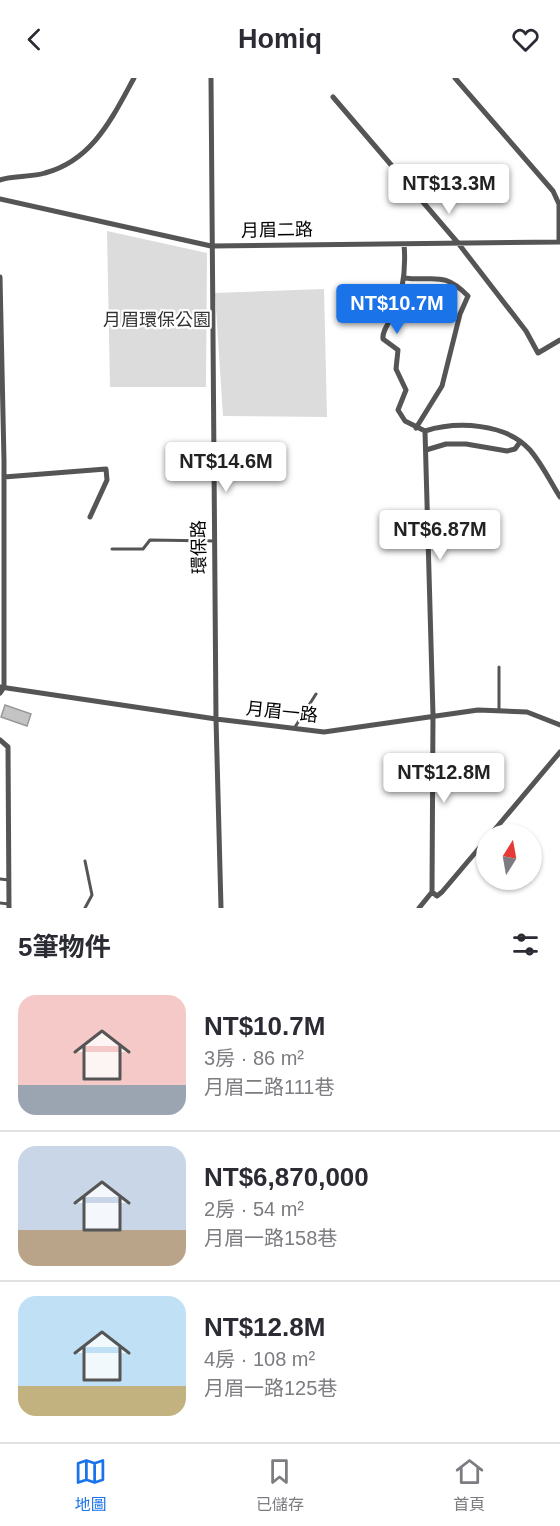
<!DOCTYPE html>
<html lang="zh-TW">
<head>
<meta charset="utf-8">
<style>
  body { margin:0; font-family:Arial,"Noto Sans TC",sans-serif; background:#f2f2f3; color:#2b2b33; height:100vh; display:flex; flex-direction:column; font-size:22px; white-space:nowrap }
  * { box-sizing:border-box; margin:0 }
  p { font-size:20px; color:#7c7c81 }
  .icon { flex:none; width:33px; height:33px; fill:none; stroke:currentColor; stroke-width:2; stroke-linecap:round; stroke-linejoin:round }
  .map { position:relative; height:830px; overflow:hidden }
  .panel { display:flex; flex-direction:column; background:#fff; flex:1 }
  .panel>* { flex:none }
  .needle { width:39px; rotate:11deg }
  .fabs { position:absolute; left:476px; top:746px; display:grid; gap:12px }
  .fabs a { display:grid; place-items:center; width:66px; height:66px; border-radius:50%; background:#fff; box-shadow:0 2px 4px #0004; font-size:30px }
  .price { position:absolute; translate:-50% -51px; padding:0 14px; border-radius:6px; background:#fff; color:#222; font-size:20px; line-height:39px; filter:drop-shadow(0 2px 3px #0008) }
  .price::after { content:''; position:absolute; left:50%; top:36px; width:18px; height:14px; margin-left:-9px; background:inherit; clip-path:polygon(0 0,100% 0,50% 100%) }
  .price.active { background:#1a73e8; color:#fff }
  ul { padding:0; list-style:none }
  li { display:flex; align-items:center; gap:18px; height:150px; padding:0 18px }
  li+li { border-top:2px solid #e1e1e2 }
  li span { display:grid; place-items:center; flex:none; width:168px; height:120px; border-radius:18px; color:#555 }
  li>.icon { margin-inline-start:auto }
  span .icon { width:72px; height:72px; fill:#fffc; stroke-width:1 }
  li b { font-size:26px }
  h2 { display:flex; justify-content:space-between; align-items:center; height:72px; padding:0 18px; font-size:26px }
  header { display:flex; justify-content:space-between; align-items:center; height:78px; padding:0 18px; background:#fff; font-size:27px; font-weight:700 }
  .tab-bar { display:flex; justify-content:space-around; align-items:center; height:84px; border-top:2px solid #e1e1e2; background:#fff; font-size:16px; color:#7c7c81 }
  .tab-bar a { display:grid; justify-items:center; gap:3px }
  .tab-bar .active { color:#1a73e8 }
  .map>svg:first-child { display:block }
  .green { fill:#dcdcdc }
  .building { fill:#c4c4c4; stroke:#999; stroke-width:1.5 }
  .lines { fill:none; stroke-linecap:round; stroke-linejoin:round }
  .service { stroke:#555; stroke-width:3 }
  .minor { stroke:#555; stroke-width:5 }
  .labels { text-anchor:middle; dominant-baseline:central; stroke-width:4.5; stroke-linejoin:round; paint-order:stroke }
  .street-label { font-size:18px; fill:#000; stroke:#fff }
  .park-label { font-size:18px; fill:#333; stroke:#fff }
</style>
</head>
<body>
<header><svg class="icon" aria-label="back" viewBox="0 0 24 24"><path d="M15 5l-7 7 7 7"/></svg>Homiq<svg class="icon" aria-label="heart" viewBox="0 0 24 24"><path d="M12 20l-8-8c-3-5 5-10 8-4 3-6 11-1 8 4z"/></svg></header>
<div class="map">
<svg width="560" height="830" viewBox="0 0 560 830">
  <rect width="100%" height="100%" fill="#fff"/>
  <!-- green -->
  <path class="green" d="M 107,153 L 207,175 L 206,309 L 110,309 Z
    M 324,211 L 327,339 L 223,338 L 215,215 Z"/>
  <!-- building -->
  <path class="building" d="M 5,627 L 31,636 L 27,648 L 1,639 Z"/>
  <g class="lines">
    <!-- service -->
    <path class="service" d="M 112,471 L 143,471 L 150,462 L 214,463
      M 499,589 L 499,633
      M 295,649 L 316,616
      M 85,783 L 92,817 L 85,830
      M 0,801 L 9,802
      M 0,825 L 9,826"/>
    <!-- minor -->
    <path class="minor" d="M 211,0 L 216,641 L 221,830
      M 455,0 L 553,113 L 559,126 L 559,164
      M 333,19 L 458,165 L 526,253 L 538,275 L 560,262
      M 0,102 C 8,98 33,99 45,95 C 93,82 112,40 134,0
      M 0,121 L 211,168 L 560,164
      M 404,166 C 406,190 404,212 394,235 C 390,244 382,252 383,261 L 398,272 L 396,291 L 406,312 L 398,332 L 405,343 L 425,353 L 433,637 L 432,814
      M 0,199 L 4,383 L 4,609 L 0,615
      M 405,200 C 433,204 443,192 468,218 L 460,236 L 442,308 L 416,350
      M 425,353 C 457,343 506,345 530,372 C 542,386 550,403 560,419
      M 426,372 L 446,366 L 466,366 L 507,373 L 515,371 L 520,364
      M 4,399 L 106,391 L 107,402 L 90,439
      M 0,609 L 216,641 L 324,654 L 478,632 L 527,634 L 560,647
      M 0,662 L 8,669 L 9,830
      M 491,756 L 560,674
      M 432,814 L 437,818 L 442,814 L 486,762
      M 419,830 L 432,814"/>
  </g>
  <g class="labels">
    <!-- street labels -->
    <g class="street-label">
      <text transform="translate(277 152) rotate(-1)">月眉二路</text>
      <text transform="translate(199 469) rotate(-91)">環保路</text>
      <text transform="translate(282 634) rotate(6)">月眉一路</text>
    </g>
    <!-- park labels -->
    <g class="park-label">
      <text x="157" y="242">月眉環保公園</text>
    </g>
  </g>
</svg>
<div class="fabs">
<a><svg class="needle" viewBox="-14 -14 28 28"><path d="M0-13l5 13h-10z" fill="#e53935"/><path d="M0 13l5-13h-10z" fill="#7c7c81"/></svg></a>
</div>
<b class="price" style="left:449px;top:137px">NT$13.3M</b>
<b class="price active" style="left:397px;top:257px">NT$10.7M</b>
<b class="price" style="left:226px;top:415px">NT$14.6M</b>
<b class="price" style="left:440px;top:483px">NT$6.87M</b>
<b class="price" style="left:444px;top:726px">NT$12.8M</b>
</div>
<section class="panel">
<h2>5筆物件<svg class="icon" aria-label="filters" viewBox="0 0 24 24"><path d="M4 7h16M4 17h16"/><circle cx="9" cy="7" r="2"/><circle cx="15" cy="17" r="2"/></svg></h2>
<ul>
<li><span style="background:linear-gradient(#f6c9c9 75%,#9aa5b1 0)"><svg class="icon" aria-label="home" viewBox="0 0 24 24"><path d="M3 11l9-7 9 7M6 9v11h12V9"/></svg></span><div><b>NT$10.7M</b><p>3房 · 86 m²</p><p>月眉二路111巷</p></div></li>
<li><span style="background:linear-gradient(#c9d6e8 70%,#b9a48a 0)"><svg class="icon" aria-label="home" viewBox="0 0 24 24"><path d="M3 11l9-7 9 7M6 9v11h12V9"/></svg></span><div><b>NT$6,870,000</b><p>2房 · 54 m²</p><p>月眉一路158巷</p></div></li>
<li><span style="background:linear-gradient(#bfe0f5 75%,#c2b280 0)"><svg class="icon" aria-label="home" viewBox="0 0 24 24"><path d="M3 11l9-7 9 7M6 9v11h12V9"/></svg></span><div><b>NT$12.8M</b><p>4房 · 108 m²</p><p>月眉一路125巷</p></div></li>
</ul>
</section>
<nav class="tab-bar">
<a class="active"><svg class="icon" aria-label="map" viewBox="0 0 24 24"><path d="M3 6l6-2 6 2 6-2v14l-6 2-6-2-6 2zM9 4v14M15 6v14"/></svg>地圖</a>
<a><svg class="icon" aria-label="saved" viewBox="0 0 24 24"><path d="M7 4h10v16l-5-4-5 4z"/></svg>已儲存</a>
<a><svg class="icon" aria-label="home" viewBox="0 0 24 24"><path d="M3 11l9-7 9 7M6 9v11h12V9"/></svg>首頁</a>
</nav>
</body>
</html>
